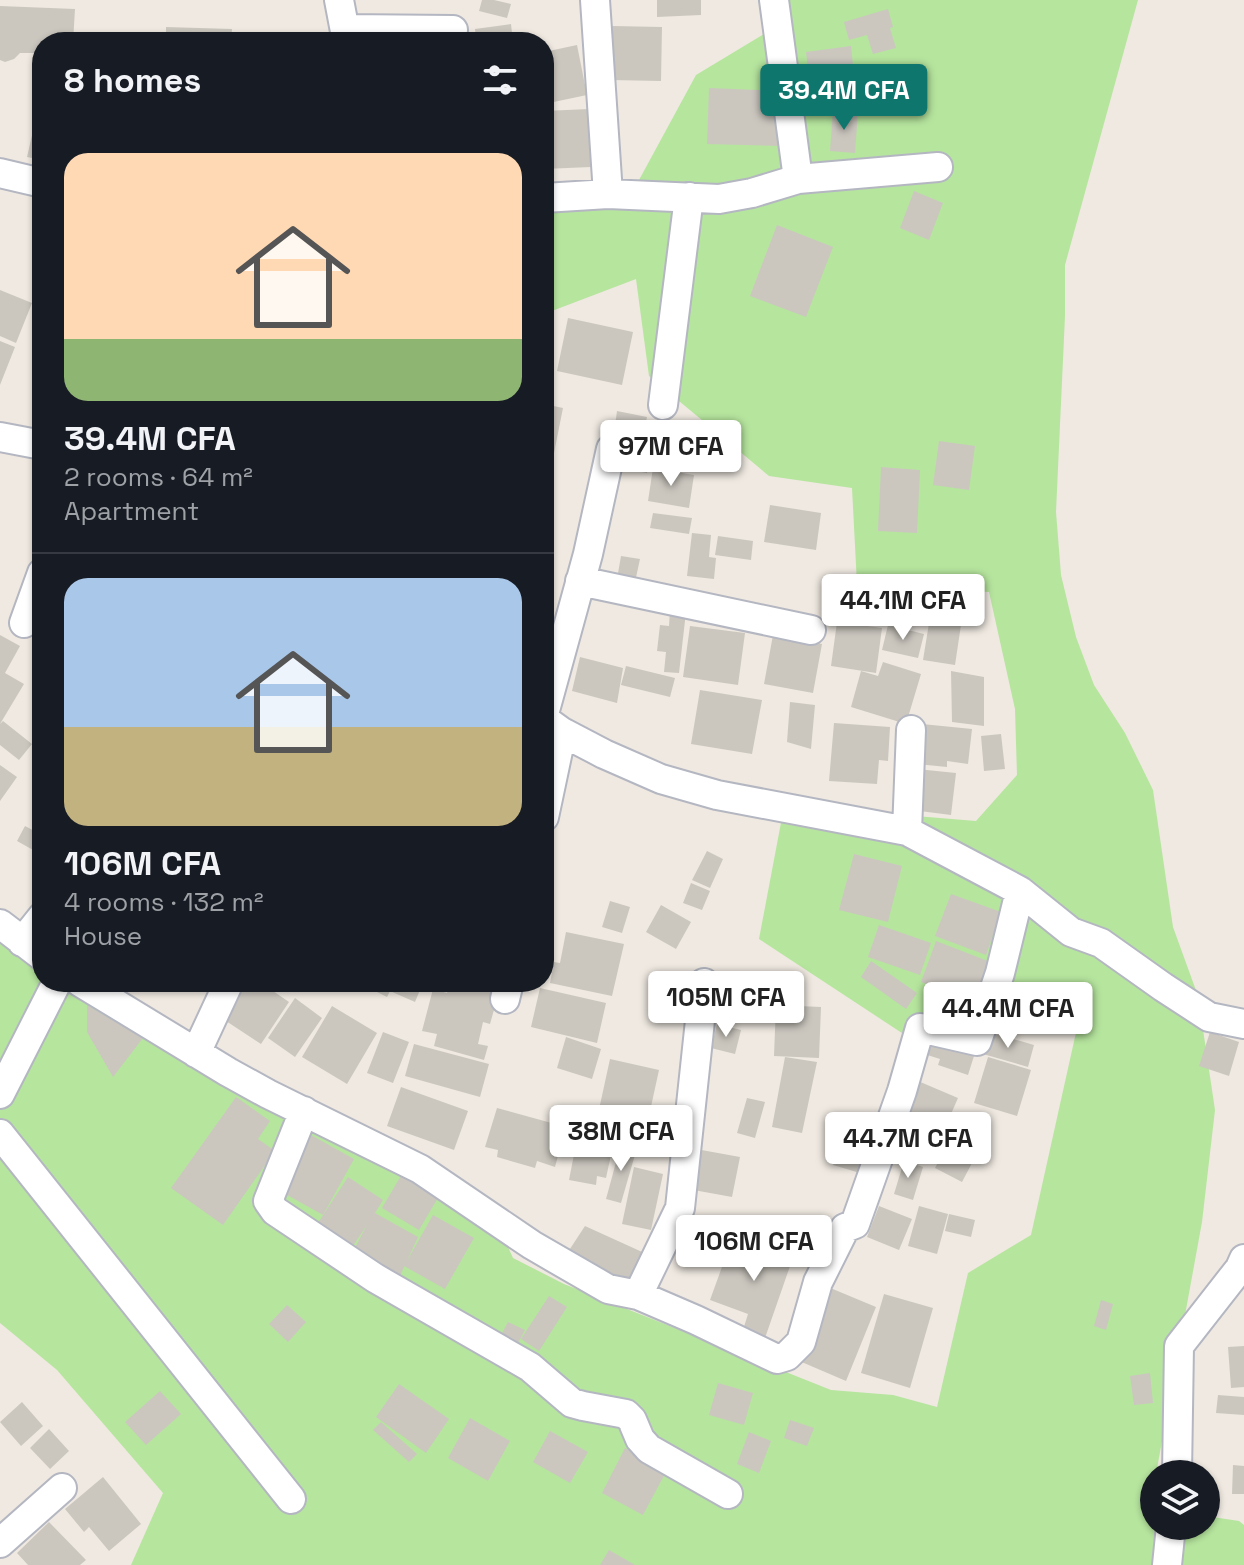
<!DOCTYPE html>
<html lang="en">
<head>
<meta charset="utf-8">
<style>
  body { margin:0; font-family:"Space Grotesk",sans-serif; background:#242831; color:#f1f3f6; height:100vh; display:flex; flex-direction:column; font-size:30px; white-space:nowrap }
  * { box-sizing:border-box; margin:0 }
  p { font-size:26px; color:#9ea1a6 }
  .icon { flex:none; width:44px; height:44px; fill:none; stroke:currentColor; stroke-width:2; stroke-linecap:round; stroke-linejoin:round }
  .map { position:relative; flex:1; overflow:hidden }
  .side { position:absolute; left:32px; top:32px; width:522px; height:960px; display:flex; flex-direction:column; background:#171b24; border-radius:32px; box-shadow:0 2px 6px #0004 }
  .side>* { flex:none }
  .tools { position:absolute; left:1140px; top:1460px; display:grid; gap:16px }
  .tools a { display:grid; place-items:center; width:80px; height:80px; border-radius:50%; background:#171b24; box-shadow:0 2px 6px #0004; font-size:40px }
  .price { position:absolute; translate:-50% -68px; padding:0 18px; border-radius:8px; background:#fff; color:#222; font-size:26px; line-height:52px; filter:drop-shadow(0 2px 4px #0008) }
  .price::after { content:''; position:absolute; left:50%; top:48px; width:24px; height:18px; margin-left:-12px; background:inherit; clip-path:polygon(0 0,100% 0,50% 100%) }
  .price.on { background:#0f766e; color:#fff }
  ul { padding:0; list-style:none }
  li { display:grid; align-content:center; gap:16px; height:424px; padding:0 32px }
  li+li { border-top:2px solid #363941 }
  li span { display:grid; place-items:center; height:248px; border-radius:24px; color:#555 }
  li>.icon { margin-inline-start:auto }
  span .icon { width:144px; height:144px; fill:#fffc; stroke-width:1 }
  li b { font-size:34px }
  h2 { display:flex; justify-content:space-between; align-items:center; height:96px; padding:0 32px; font-size:34px }
  .map>svg:first-child { display:block }
  .green { fill:#b6e59e }
  .building { fill:#cbc7bf }
  .lines { fill:none; stroke-linecap:round; stroke-linejoin:round }
  .minor-casing { stroke:#b4b7c1; stroke-width:32 }
  .minor { stroke:#fff; stroke-width:28 }
</style>
</head>
<body>
<div class="map">
<svg width="1244" height="1565" viewBox="0 0 1244 1565">
  <rect width="100%" height="100%" fill="#efe9e1"/>
  <!-- green -->
  <path class="green" d="M 778,0 L 1138,0 L 1065,265 L 1065,316 L 1056,512 L 1061,575 L 1076,637 L 1094,685 L 1125,733 L 1153,790 L 1173,927 L 1198,996 L 1215,1110 L 1202,1222 L 1156,1474 L 1154,1474 L 1150,1507 L 1154,1508 L 1154,1526 L 1206,1526 L 1206,1516 L 1239,1521 L 1244,1525 L 1244,1565 L 131,1565 L 163,1493 L 57,1370 L 0,1323 L 0,931 L 42,965 L 42,982 L 69,982 L 293,1094 L 382,1133 L 458,1183 L 492,1212 L 513,1258 L 564,1284 L 831,1390 L 893,1395 L 937,1407 L 968,1273 L 1031,1235 L 1083,1001 L 908,1037 L 759,939 L 783,812 L 830,809 L 976,821 L 1017,775 L 1015,709 L 989,592 L 857,584 L 852,488 L 769,476 L 649,376 L 636,279 L 544,314 L 544,189 L 639,180 L 696,75 L 782,23 Z"/>
  <!-- building -->
  <path class="building" d="M 482,0 L 494,0 L 511,4 L 507,18 L 479,11 Z
    M 657,0 L 701,0 L 701,15 L 657,17 Z
    M 0,6 L 75,9 L 73,42 L 42,42 L 42,53 L 20,53 L 14,59 L 5,62 L 0,60 Z
    M 888,9 L 893,27 L 890,28 L 896,48 L 873,54 L 867,35 L 849,40 L 844,22 Z
    M 511,24 L 513,42 L 459,42 L 459,40 L 476,38 L 475,29 Z
    M 612,26 L 662,27 L 661,81 L 611,80 Z
    M 166,27 L 232,29 L 231,42 L 166,42 Z
    M 577,45 L 587,95 L 544,104 L 544,52 Z
    M 851,46 L 856,94 L 812,100 L 806,52 Z
    M 865,66 L 891,66 L 891,86 L 878,86 L 877,109 L 865,109 Z
    M 709,88 L 782,91 L 780,146 L 707,144 Z
    M 589,109 L 591,167 L 544,169 L 544,111 Z
    M 833,110 L 858,112 L 855,153 L 830,151 Z
    M 35,122 L 42,123 L 42,160 L 27,157 Z
    M 914,191 L 943,203 L 929,240 L 900,228 Z
    M 777,225 L 833,247 L 806,317 L 750,296 Z
    M 0,290 L 32,303 L 16,343 L 0,336 Z
    M 568,318 L 633,332 L 622,385 L 557,371 Z
    M 0,341 L 15,347 L 0,385 Z
    M 544,404 L 563,408 L 554,453 L 544,451 Z
    M 617,411 L 647,417 L 642,444 L 613,439 Z
    M 657,437 L 695,445 L 689,472 L 651,463 Z
    M 939,441 L 975,446 L 969,490 L 933,485 Z
    M 618,446 L 651,451 L 647,473 L 614,467 Z
    M 881,467 L 920,470 L 917,533 L 878,531 Z
    M 653,468 L 694,475 L 689,508 L 648,501 Z
    M 770,505 L 821,513 L 816,550 L 764,542 Z
    M 653,513 L 692,518 L 689,534 L 650,528 Z
    M 692,533 L 711,535 L 709,557 L 716,558 L 714,579 L 687,576 Z
    M 718,536 L 753,541 L 751,560 L 715,555 Z
    M 621,556 L 640,559 L 635,582 L 617,579 Z
    M 670,610 L 686,612 L 679,673 L 664,672 L 666,652 L 657,651 L 660,625 L 669,626 Z
    M 930,617 L 946,619 L 946,623 L 961,625 L 955,665 L 923,660 Z
    M 837,622 L 882,628 L 876,673 L 831,666 Z
    M 888,625 L 924,634 L 918,658 L 882,650 Z
    M 690,626 L 745,633 L 738,685 L 683,677 Z
    M 0,635 L 20,646 L 5,673 L 24,684 L 0,724 L 3,721 L 32,744 L 19,760 L 0,745 Z
    M 773,635 L 822,644 L 813,693 L 764,684 Z
    M 580,657 L 623,668 L 617,703 L 572,691 Z
    M 883,662 L 921,674 L 906,724 L 851,707 L 861,671 L 878,676 Z
    M 626,666 L 675,678 L 670,697 L 621,685 Z
    M 951,671 L 984,677 L 984,726 L 952,722 Z
    M 700,690 L 762,700 L 752,754 L 691,744 Z
    M 790,702 L 815,705 L 811,749 L 787,742 Z
    M 834,723 L 890,727 L 888,761 L 879,760 L 877,784 L 829,781 Z
    M 922,724 L 972,729 L 968,764 L 947,761 L 947,767 L 917,764 Z
    M 1001,734 L 1005,769 L 984,771 L 981,736 Z
    M 0,765 L 17,777 L 0,801 Z
    M 917,769 L 956,773 L 951,815 L 912,810 Z
    M 25,826 L 42,835 L 42,855 L 17,841 Z
    M 707,851 L 723,859 L 710,888 L 692,880 Z
    M 854,854 L 902,866 L 888,922 L 839,910 Z
    M 691,883 L 710,891 L 702,910 L 683,903 Z
    M 951,894 L 1001,912 L 986,955 L 935,936 Z
    M 610,901 L 630,907 L 622,933 L 602,927 Z
    M 661,905 L 691,922 L 676,949 L 646,932 Z
    M 879,925 L 931,943 L 920,975 L 868,957 Z
    M 566,932 L 624,944 L 612,996 L 550,983 L 554,962 L 560,963 Z
    M 936,941 L 993,963 L 979,1003 L 921,982 Z
    M 871,961 L 917,993 L 906,1009 L 861,977 Z
    M 247,982 L 260,982 L 289,1002 L 261,1044 L 223,1019 Z
    M 371,982 L 416,982 L 422,985 L 415,1002 L 390,991 L 387,997 L 369,988 Z
    M 451,982 L 462,982 L 499,992 L 490,1024 L 483,1022 L 478,1044 L 488,1046 L 484,1060 L 434,1046 L 437,1034 L 422,1031 L 433,989 L 447,993 Z
    M 540,988 L 606,1003 L 597,1043 L 531,1027 Z
    M 295,998 L 322,1018 L 295,1057 L 268,1038 Z
    M 87,1005 L 143,1038 L 113,1077 L 87,1032 Z
    M 776,1005 L 821,1007 L 819,1058 L 774,1056 Z
    M 332,1006 L 377,1033 L 347,1084 L 302,1057 Z
    M 717,1024 L 741,1030 L 735,1054 L 711,1048 Z
    M 383,1032 L 409,1042 L 393,1083 L 367,1073 Z
    M 989,1032 L 1034,1045 L 1028,1067 L 983,1054 Z
    M 1210,1032 L 1239,1042 L 1229,1076 L 1199,1066 Z
    M 566,1037 L 601,1049 L 592,1079 L 557,1068 Z
    M 925,1040 L 974,1056 L 968,1075 L 938,1065 L 940,1059 L 921,1053 Z
    M 414,1044 L 489,1064 L 480,1097 L 405,1076 Z
    M 785,1057 L 817,1062 L 802,1133 L 772,1127 Z
    M 988,1057 L 1031,1070 L 1017,1116 L 974,1103 Z
    M 610,1059 L 659,1070 L 647,1125 L 598,1114 Z
    M 918,1081 L 958,1098 L 944,1130 L 905,1114 Z
    M 401,1087 L 468,1111 L 454,1150 L 387,1126 Z
    M 236,1097 L 270,1121 L 258,1139 L 275,1151 L 223,1225 L 171,1188 Z
    M 747,1098 L 765,1102 L 755,1138 L 737,1133 Z
    M 497,1108 L 566,1127 L 555,1167 L 537,1161 L 535,1168 L 497,1157 L 498,1150 L 485,1147 Z
    M 846,1124 L 872,1131 L 860,1173 L 833,1165 Z
    M 579,1129 L 615,1136 L 606,1178 L 597,1176 L 596,1185 L 569,1180 Z
    M 954,1132 L 981,1146 L 962,1182 L 935,1168 Z
    M 311,1135 L 354,1159 L 323,1215 L 280,1191 L 302,1143 L 306,1145 Z
    M 621,1144 L 637,1148 L 621,1203 L 606,1199 Z
    M 696,1149 L 740,1157 L 732,1197 L 688,1189 Z
    M 904,1161 L 923,1167 L 913,1200 L 894,1194 Z
    M 634,1167 L 663,1174 L 651,1230 L 622,1224 Z
    M 402,1174 L 439,1196 L 419,1230 L 382,1208 Z
    M 348,1177 L 383,1200 L 375,1213 L 418,1237 L 398,1280 L 352,1253 L 367,1225 L 349,1252 L 314,1229 Z
    M 879,1206 L 912,1219 L 899,1250 L 867,1237 Z
    M 919,1206 L 948,1214 L 937,1254 L 908,1246 Z
    M 949,1214 L 975,1220 L 971,1237 L 945,1231 Z
    M 433,1215 L 474,1238 L 445,1289 L 404,1266 Z
    M 585,1226 L 651,1256 L 635,1287 L 564,1258 Z
    M 776,1239 L 797,1246 L 765,1338 L 743,1330 L 748,1314 L 710,1300 L 731,1242 L 771,1255 Z
    M 828,1287 L 876,1307 L 846,1381 L 797,1360 Z
    M 884,1294 L 933,1308 L 910,1388 L 861,1373 Z
    M 549,1296 L 567,1307 L 539,1351 L 521,1339 Z
    M 1101,1300 L 1113,1304 L 1106,1330 L 1094,1326 Z
    M 287,1305 L 306,1322 L 288,1342 L 269,1324 Z
    M 508,1322 L 525,1330 L 516,1347 L 499,1339 Z
    M 1244,1346 L 1244,1387 L 1231,1388 L 1228,1347 Z
    M 1150,1373 L 1153,1403 L 1134,1405 L 1130,1376 Z
    M 718,1383 L 753,1393 L 744,1425 L 709,1415 Z
    M 399,1384 L 449,1419 L 426,1453 L 376,1417 Z
    M 160,1391 L 181,1414 L 146,1445 L 125,1422 Z
    M 1218,1395 L 1244,1397 L 1244,1415 L 1216,1413 Z
    M 22,1402 L 43,1426 L 21,1446 L 0,1422 Z
    M 470,1418 L 510,1441 L 488,1481 L 448,1458 Z
    M 790,1420 L 814,1428 L 807,1446 L 784,1438 Z
    M 381,1422 L 417,1454 L 409,1462 L 373,1430 Z
    M 49,1429 L 69,1451 L 50,1469 L 30,1448 Z
    M 550,1431 L 588,1452 L 570,1483 L 533,1462 Z
    M 749,1432 L 771,1441 L 759,1473 L 737,1464 Z
    M 625,1448 L 667,1470 L 643,1515 L 602,1493 Z
    M 1233,1465 L 1244,1466 L 1244,1494 L 1232,1494 Z
    M 103,1477 L 141,1524 L 109,1551 L 89,1527 L 84,1532 L 65,1509 Z
    M 49,1522 L 86,1560 L 80,1565 L 28,1565 L 17,1553 Z
    M 609,1550 L 635,1565 L 600,1565 Z"/>
  <g class="lines">
    <!-- minor casing -->
    <g class="minor-casing">
      <path id="minor" d="M 339,0 L 347,42
        M 595,0 L 608,194
        M 774,0 L 798,179
        M 345,29 L 453,30
        M 0,173 L 42,183
        M 544,198 L 608,194 L 719,199 L 752,193 L 798,179 L 938,167
        M 663,405 L 689,197
        M 0,437 L 42,445
        M 580,581 L 811,630
        M 24,623 L 42,573
        M 544,714 L 588,554 L 611,449
        M 544,719 L 562,732 L 604,754 L 661,779 L 717,795 L 907,831 L 1020,891 L 1071,932 L 1101,943 L 1163,987 L 1209,1017 L 1244,1024
        M 544,817 L 562,732
        M 907,831 L 911,730
        M 0,924 L 42,956
        M 22,942 L 42,917
        M 80,982 L 228,1072 L 268,1094 L 420,1169 L 532,1245 L 608,1289 L 638,1295 L 696,1320 L 777,1359 L 787,1356 L 801,1342 L 818,1282 L 845,1228 L 855,1224 L 902,1091 L 920,1028 L 977,1041 L 1000,973 L 1020,891
        M 505,999 L 509,982
        M 196,1053 L 229,982
        M 0,1094 L 57,982
        M 304,1111 L 268,1201 L 275,1211 L 375,1278 L 530,1367 L 572,1403 L 583,1406 L 626,1414 L 632,1420 L 640,1439 L 649,1449 L 728,1494
        M 0,1134 L 291,1499
        M 638,1295 L 680,1208 L 704,983
        M 1177,1474 L 1179,1346 L 1240,1268 L 1244,1259
        M 0,1543 L 62,1488
        M 1167,1565 L 1171,1526"/>
    </g>
    <!-- minor -->
    <use href="#minor" class="minor"/>
  </g>
</svg>
<div class="tools">
<a><svg class="icon" aria-label="layers" viewBox="0 0 24 24"><path d="M12 4l9 5-9 5-9-5zM3 14l9 5 9-5"/></svg></a>
</div>
<b class="price on" style="left:844px;top:132px">39.4M CFA</b>
<b class="price" style="left:671px;top:488px">97M CFA</b>
<b class="price" style="left:903px;top:642px">44.1M CFA</b>
<b class="price" style="left:726px;top:1039px">105M CFA</b>
<b class="price" style="left:1008px;top:1050px">44.4M CFA</b>
<b class="price" style="left:621px;top:1173px">38M CFA</b>
<b class="price" style="left:908px;top:1180px">44.7M CFA</b>
<b class="price" style="left:754px;top:1283px">106M CFA</b>
<section class="side">
<h2>8 homes<svg class="icon" aria-label="filters" viewBox="0 0 24 24"><path d="M4 7h16M4 17h16"/><circle cx="9" cy="7" r="2"/><circle cx="15" cy="17" r="2"/></svg></h2>
<ul>
<li><span style="background:linear-gradient(#ffd9b3 75%,#8fb573 0)"><svg class="icon" aria-label="home" viewBox="0 0 24 24"><path d="M3 11l9-7 9 7M6 9v11h12V9"/></svg></span><div><b>39.4M CFA</b><p>2 rooms · 64 m²</p><p>Apartment</p></div></li>
<li><span style="background:linear-gradient(#a9c7e8 60%,#c2b280 0)"><svg class="icon" aria-label="home" viewBox="0 0 24 24"><path d="M3 11l9-7 9 7M6 9v11h12V9"/></svg></span><div><b>106M CFA</b><p>4 rooms · 132 m²</p><p>House</p></div></li>
</ul>
</section>
</div>
</body>
</html>
